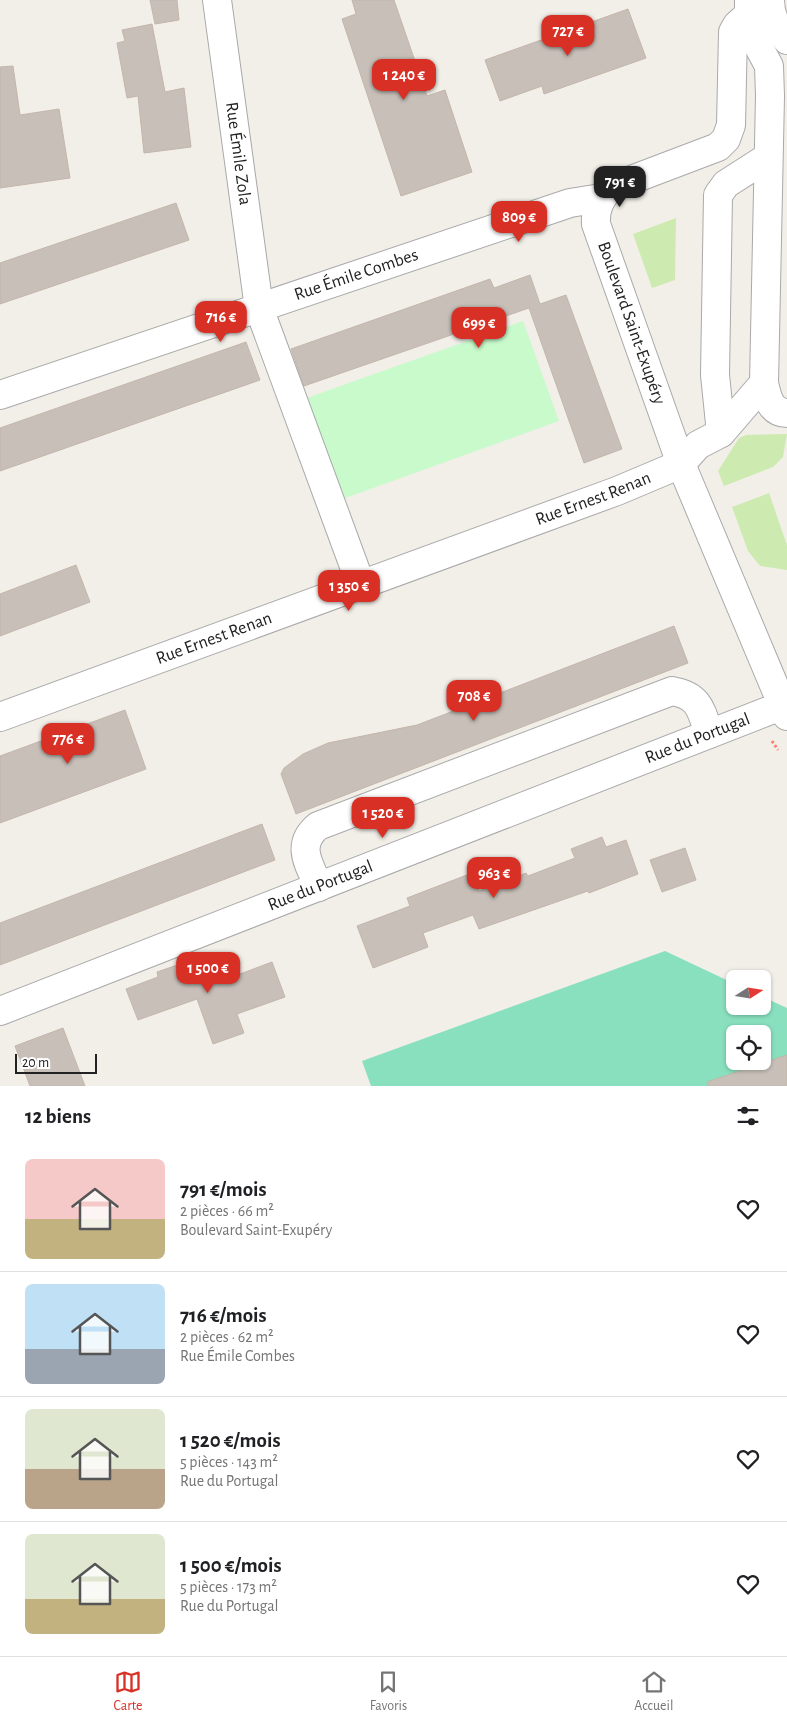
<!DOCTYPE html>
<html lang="fr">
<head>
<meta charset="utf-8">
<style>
  body { margin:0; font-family:"Alegreya Sans",sans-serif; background:#f2f2f2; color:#202124; height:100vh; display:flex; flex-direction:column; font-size:19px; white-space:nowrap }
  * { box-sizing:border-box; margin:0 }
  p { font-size:16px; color:#757577 }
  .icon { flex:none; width:28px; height:28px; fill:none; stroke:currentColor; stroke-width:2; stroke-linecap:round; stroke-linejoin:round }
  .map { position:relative; height:1086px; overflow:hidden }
  .details { display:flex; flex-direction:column; background:#fff; flex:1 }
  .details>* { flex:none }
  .needle { width:32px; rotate:78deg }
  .fabs { position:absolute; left:726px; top:970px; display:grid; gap:10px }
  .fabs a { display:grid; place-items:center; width:45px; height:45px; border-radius:8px; background:#fff; box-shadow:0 1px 4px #0004; font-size:25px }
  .scale { position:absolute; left:15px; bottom:12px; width:82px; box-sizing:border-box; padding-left:5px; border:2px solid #222; border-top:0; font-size:14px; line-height:18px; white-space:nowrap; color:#222; -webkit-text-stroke:4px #fff; paint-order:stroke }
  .price { position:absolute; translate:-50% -42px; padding:0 11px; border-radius:10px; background:#d93025; color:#fff; font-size:16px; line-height:32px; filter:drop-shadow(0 1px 2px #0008) }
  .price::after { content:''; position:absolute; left:50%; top:30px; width:15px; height:11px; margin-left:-8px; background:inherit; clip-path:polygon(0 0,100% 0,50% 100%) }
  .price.selected { background:#222; color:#fff }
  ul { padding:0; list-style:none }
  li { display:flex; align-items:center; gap:15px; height:125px; padding:0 25px }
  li+li { border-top:1px solid #e0e0e0 }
  li span { display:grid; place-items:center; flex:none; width:140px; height:100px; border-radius:8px; color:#555 }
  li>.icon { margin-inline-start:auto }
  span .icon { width:60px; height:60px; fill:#fffc; stroke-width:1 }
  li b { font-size:21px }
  h2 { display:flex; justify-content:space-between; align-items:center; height:60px; padding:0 25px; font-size:21px }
  .tab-bar { display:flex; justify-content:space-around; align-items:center; height:70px; border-top:1px solid #e0e0e0; background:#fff; font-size:14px; color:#757577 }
  .tab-bar a { display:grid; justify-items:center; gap:2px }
  .tab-bar .selected { color:#d93025 }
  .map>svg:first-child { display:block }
  .grass { fill:#cdebb0 }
  .park { fill:#c8facc }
  .pitch { fill:#88e0be; fill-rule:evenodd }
  .building { fill:#c7bfb8; stroke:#c4b6ab }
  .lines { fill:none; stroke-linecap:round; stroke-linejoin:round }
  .minor-casing { stroke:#a9a9a9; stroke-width:30 }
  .path { stroke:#fa8072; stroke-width:3; stroke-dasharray:2.5 2.5; stroke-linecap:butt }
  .minor { stroke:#fff; stroke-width:28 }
  .labels { text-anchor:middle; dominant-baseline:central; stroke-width:4.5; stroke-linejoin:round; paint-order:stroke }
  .street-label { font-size:18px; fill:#222; stroke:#fff }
</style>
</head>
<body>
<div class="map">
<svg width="787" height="1086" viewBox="0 0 787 1086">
  <rect width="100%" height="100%" fill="#f2efe9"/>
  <!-- grass -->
  <path class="grass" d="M 676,218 L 675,280 L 652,288 L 633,234 Z
    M 787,434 L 783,457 L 773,467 L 724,486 L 718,471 L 739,438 L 746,435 Z
    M 769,493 L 787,545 L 787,570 L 760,566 L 748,551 L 732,507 Z"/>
  <!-- park -->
  <path class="park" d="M 523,321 L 559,421 L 337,501 L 301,400 Z"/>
  <!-- pitch -->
  <path class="pitch" d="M 665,951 L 735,984 L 735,1006 L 762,1006 L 763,997 L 787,1008 L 787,1086 L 371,1086 L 362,1061 ZM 735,1034 L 762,1034 L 762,1061 L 735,1061 Z"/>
  <!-- building -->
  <path class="building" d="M 150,0 L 177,0 L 179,20 L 155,24 Z
    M 352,0 L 394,0 L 427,96 L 445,90 L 472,172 L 401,196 L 342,19 L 356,14 Z
    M 628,9 L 646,58 L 544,94 L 542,86 L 500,101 L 485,60 Z
    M 152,24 L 165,92 L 184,88 L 191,147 L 144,153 L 138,96 L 127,98 L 117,43 L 125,41 L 122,30 Z
    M 13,66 L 20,115 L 59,109 L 70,178 L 0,188 L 0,67 Z
    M 176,203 L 189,240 L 0,304 L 0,263 Z
    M 530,275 L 540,304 L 566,295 L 622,449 L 584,463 L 529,308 L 304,386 L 291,349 L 490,279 L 494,288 Z
    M 246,342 L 260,380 L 0,471 L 0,428 Z
    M 76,565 L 90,602 L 0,636 L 0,594 Z
    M 674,626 L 688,663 L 296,814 L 281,774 L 284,768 L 303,754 L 328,743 L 417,725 Z
    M 125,710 L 146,769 L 0,823 L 0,756 Z
    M 262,824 L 275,860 L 0,965 L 0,923 Z
    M 602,837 L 606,847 L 626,840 L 638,874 L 589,893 L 588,891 L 479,929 L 473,915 L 423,933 L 428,947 L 373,968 L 357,926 L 410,906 L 407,898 L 472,873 L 479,891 L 526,873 L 528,876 L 575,858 L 571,849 Z
    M 685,848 L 696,880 L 662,892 L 650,860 Z
    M 209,954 L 219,982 L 272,962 L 285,997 L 237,1014 L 244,1033 L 213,1044 L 197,999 L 138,1020 L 126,989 L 158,977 L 157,972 Z
    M 63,1028 L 85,1086 L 30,1086 L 15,1046 Z
    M 787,1055 L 787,1086 L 708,1086 L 707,1082 Z"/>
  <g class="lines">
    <!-- minor casing -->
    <g class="minor-casing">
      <g id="minor">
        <path id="s1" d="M 217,0 L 259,308 L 361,585"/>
        <path d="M 749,0 L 749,14 L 754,38 L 769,66 L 770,96 L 764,383 C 767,396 770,413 787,413"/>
        <path d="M 770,0 C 770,17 777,27 787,40"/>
        <path id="s2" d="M 749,14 L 737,25 L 733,32 L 731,125 L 726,139 L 718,147 L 610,188 C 600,199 595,209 596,224 L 681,464 L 787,716"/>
        <path id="s3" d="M 0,395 L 570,203 L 601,198"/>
        <path d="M 721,433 L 715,375 L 718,195 L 726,184 L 768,157"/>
        <path id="s4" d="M 0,717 L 617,491 L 681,464 L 698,445 L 721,433 L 764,383"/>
        <path d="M 319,887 C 309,864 295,845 318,826 L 672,691 C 700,696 701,710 709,734"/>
        <path id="s5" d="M 0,1011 L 781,706 L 787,706"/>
      </g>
    </g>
    <!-- path -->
    <path class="path" d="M 772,741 L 778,750"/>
    <!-- minor -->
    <use href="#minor" class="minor"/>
  </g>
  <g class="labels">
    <!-- street labels -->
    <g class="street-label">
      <text stroke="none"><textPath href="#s1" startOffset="155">Rue Émile Zola</textPath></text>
      <text stroke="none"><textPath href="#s3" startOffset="376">Rue Émile Combes</textPath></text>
      <text stroke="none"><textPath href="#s2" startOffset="404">Boulevard Saint-Exupéry</textPath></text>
      <text stroke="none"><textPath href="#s4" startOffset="632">Rue Ernest Renan</textPath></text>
      <text stroke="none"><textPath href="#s4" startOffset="228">Rue Ernest Renan</textPath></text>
      <text stroke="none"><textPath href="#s5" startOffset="749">Rue du Portugal</textPath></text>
      <text stroke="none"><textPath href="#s5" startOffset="344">Rue du Portugal</textPath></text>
    </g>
  </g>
</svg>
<div class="fabs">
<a><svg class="needle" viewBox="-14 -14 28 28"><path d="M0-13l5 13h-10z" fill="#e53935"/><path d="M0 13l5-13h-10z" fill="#757577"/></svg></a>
<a><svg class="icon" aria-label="locate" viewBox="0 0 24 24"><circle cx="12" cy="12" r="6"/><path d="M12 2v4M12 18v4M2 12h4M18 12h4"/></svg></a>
</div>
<div class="scale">20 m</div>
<b class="price" style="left:568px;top:57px">727 €</b>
<b class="price" style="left:404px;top:101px">1 240 €</b>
<b class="price selected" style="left:620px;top:208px">791 €</b>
<b class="price" style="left:519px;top:243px">809 €</b>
<b class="price" style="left:221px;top:343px">716 €</b>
<b class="price" style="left:479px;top:349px">699 €</b>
<b class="price" style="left:349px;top:612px">1 350 €</b>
<b class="price" style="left:474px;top:722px">708 €</b>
<b class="price" style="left:68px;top:765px">776 €</b>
<b class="price" style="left:383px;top:839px">1 520 €</b>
<b class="price" style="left:494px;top:899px">963 €</b>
<b class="price" style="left:208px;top:994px">1 500 €</b>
</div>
<section class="details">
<h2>12 biens<svg class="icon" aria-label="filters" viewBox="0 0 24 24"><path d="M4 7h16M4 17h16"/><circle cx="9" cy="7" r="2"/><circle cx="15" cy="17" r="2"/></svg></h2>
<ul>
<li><span style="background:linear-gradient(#f6c9c9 60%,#c2b280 0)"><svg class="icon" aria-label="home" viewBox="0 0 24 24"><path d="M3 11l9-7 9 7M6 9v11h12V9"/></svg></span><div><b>791 €/mois</b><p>2 pièces · 66 m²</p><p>Boulevard Saint-Exupéry</p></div><svg class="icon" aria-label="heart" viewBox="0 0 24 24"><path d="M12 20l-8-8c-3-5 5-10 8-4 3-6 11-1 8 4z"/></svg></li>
<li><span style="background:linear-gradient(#bfe0f5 65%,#9aa5b1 0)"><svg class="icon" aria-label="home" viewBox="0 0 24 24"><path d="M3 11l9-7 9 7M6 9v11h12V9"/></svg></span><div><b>716 €/mois</b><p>2 pièces · 62 m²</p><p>Rue Émile Combes</p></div><svg class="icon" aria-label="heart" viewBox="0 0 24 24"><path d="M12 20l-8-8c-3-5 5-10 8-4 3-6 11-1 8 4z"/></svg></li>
<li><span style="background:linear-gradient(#dfe7d0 60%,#b9a48a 0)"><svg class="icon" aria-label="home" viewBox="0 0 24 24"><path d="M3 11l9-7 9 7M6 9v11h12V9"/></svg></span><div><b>1 520 €/mois</b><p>5 pièces · 143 m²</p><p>Rue du Portugal</p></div><svg class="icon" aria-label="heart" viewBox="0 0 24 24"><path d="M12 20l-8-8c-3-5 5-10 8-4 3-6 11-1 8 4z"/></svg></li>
<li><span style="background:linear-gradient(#dfe7d0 65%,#c2b280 0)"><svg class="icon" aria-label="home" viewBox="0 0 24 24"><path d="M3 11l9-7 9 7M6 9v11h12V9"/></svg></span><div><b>1 500 €/mois</b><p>5 pièces · 173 m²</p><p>Rue du Portugal</p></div><svg class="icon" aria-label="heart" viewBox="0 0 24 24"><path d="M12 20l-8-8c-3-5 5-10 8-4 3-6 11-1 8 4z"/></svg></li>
</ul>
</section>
<nav class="tab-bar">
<a class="selected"><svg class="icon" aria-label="map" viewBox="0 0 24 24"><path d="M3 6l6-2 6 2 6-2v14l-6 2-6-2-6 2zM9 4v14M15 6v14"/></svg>Carte</a>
<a><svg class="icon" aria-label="saved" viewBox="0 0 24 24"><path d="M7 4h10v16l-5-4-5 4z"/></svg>Favoris</a>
<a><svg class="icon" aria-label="home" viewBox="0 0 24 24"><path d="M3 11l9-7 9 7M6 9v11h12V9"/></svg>Accueil</a>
</nav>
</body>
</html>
